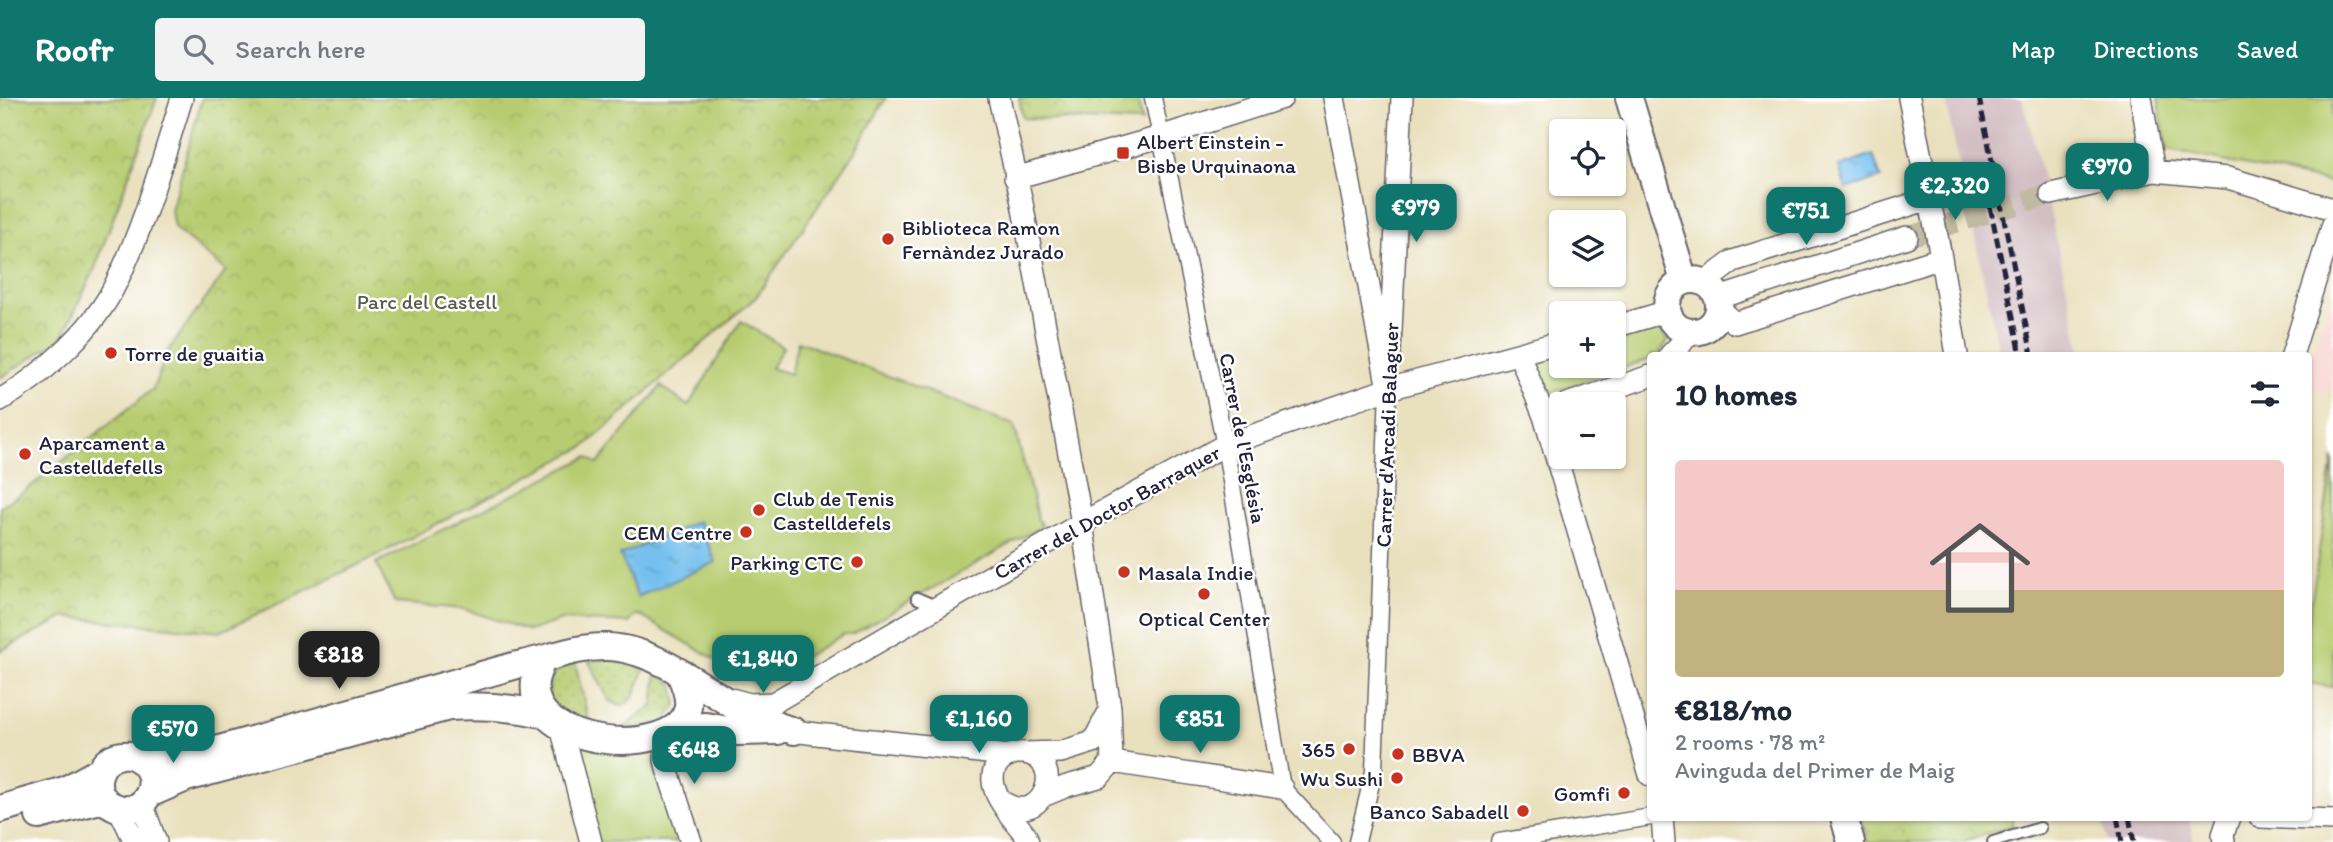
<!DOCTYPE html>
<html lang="en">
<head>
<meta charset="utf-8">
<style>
  body { margin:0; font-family:Itim,sans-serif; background:#f2f2f3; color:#1f2937; height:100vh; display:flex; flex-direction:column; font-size:26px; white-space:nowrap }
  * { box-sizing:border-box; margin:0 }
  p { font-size:23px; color:#747a83 }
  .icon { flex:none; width:38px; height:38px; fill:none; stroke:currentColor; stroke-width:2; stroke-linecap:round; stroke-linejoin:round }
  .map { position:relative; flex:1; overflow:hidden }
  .panel { position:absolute; left:1647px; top:254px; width:665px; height:469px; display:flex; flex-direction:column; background:#fff; border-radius:7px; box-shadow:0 2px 5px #0004 }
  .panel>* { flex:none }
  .controls { position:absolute; left:1549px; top:21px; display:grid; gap:14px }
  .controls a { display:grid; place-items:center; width:77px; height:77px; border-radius:7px; background:#fff; box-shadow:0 2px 5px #0004; font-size:35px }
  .price { position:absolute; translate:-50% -60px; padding:0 16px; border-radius:14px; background:#0f766e; color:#fff; font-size:23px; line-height:46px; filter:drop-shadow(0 2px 4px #0008) }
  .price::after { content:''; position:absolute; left:50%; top:42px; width:21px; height:16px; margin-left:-10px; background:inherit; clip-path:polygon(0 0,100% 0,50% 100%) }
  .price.current { background:#222; color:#fff }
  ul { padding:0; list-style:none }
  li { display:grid; align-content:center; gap:14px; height:371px; padding:0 28px }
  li+li { border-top:2px solid #e0e1e3 }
  li span { display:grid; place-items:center; height:217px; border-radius:7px; color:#555 }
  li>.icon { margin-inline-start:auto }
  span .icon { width:126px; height:126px; fill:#fffc; stroke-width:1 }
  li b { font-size:30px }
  h2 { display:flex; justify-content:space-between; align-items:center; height:84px; padding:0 28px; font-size:30px }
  header { display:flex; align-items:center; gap:42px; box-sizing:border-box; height:98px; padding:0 35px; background:#0f766e; color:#fff }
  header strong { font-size:33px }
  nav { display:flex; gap:38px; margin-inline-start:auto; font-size:24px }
  .search { width:490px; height:63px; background:#f2f2f3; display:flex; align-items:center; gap:18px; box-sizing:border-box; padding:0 24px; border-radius:7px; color:#747a83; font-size:26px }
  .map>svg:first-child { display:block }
  .built { fill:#f7d0cd }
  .railway { fill:#d2bec3 }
  .grass { fill:url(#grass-dots); stroke:#6c7756; stroke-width:2 }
  .park { fill:url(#park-crowns); stroke:#6c7756; stroke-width:2 }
  .garden { fill:#b7cc70; stroke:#6c7756; stroke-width:2 }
  .water { fill:url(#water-ripples); stroke:#4b7194; stroke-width:2 }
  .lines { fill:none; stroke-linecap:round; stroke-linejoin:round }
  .minor-tunnel { stroke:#c1baa3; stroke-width:21; stroke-dasharray:21 10; stroke-linecap:butt }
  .service-casing { stroke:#686468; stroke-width:14 }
  .pedestrian-casing { stroke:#686468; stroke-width:19 }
  .minor-casing { stroke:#686468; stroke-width:24 }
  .tertiary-casing { stroke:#686468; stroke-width:30 }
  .service { stroke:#fff; stroke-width:10 }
  .pedestrian { stroke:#fff; stroke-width:16 }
  .minor { stroke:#fff; stroke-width:21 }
  .tertiary { stroke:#fff; stroke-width:26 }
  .rail { stroke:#22223b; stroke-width:5; stroke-dasharray:10 5; stroke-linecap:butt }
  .poi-dot { fill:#c8321e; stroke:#fff; stroke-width:2.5 }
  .labels { text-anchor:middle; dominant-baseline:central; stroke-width:5; stroke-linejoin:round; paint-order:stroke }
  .poi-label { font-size:21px; fill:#22223b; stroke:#fff; text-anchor:start }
  .park-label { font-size:21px; fill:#565e4e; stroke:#fff }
  .street-label { font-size:21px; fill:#22223b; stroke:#fff }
</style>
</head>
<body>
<header>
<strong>Roofr</strong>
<div class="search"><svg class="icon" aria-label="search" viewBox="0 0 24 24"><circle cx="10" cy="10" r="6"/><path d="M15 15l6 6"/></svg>Search here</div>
<nav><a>Map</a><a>Directions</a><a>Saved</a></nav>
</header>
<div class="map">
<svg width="2333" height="744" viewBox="0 0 2333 744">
  <defs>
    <pattern id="grass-dots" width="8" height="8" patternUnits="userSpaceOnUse" patternTransform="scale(1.75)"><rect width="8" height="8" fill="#b7cc70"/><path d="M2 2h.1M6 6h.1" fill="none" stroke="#9daf62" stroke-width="1.8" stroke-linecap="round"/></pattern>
    <pattern id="park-crowns" width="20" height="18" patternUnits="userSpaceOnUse" patternTransform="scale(1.75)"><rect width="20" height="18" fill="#b7cc70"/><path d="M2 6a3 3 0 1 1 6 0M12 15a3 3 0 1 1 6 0" fill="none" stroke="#9daf62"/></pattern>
    <pattern id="water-ripples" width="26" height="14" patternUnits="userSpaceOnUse" patternTransform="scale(1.75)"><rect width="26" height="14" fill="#74c0ee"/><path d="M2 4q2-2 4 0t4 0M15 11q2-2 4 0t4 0" fill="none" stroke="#5f9cc2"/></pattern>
  </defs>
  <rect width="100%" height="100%" fill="#fff"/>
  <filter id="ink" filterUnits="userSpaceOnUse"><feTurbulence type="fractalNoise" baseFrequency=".0143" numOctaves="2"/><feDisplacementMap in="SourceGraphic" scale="14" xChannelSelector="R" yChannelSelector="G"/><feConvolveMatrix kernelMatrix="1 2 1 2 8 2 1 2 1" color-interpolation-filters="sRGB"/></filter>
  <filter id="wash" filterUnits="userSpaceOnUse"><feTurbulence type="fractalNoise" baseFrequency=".00686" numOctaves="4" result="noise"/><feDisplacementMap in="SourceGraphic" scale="28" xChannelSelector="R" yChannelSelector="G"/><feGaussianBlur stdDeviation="1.57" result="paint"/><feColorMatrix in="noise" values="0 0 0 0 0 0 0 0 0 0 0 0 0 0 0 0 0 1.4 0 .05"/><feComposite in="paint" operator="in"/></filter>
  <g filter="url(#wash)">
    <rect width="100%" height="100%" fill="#e9e0bd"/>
    <!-- built -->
    <path class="built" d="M 2333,198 L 2333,294 L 2308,291 L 2308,267 Z"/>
    <!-- railway -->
    <path class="railway" d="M 1945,0 L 2022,0 L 2038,60 L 2082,257 L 2000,257 Z
      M 2102,719 L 2188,719 L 2194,744 L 2107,744 Z"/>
    <!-- grass -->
    <path class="grass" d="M 616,561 L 645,569 C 639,584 636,604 620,608 L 609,602 L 588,562 Z
      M 575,564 L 590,628 L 565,618 L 549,601 C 548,581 553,567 575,564 Z
      M 657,574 L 673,586 L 677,607 L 664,625 L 622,631 L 653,608 Z"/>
    <!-- park -->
    <path class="park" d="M 0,0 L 157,0 L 95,170 L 62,240 L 0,280 Z
      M 202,0 L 886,0 L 851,60 L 756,199 L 584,349 L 374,459 L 220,534 L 65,519 L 0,553 L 0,409 L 25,393 L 153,291 L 168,253 L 226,173 L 174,130 L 171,112 Z
      M 1019,0 L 1137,0 L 1142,24 L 1023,20 Z
      M 1860,719 L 2011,719 L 2013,727 L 1961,744 L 1867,744 Z"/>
    <!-- garden -->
    <path class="garden" d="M 2158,0 L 2333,0 L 2333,85 L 2167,52 Z
      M 741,223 L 783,249 L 771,270 L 790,276 L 798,243 L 1014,327 L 1038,421 L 1042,428 L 852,536 L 844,536 L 758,586 L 637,516 L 629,525 L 562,522 L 529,533 L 464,511 L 395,505 L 376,465 L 588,359 L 598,366 L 661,288 L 688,308 Z
      M 1653,226 L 1668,243 L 1658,257 L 1650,257 L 1650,261 L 1550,295 L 1543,292 L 1535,267 L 1539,258 L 1561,252 L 1561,268 L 1614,268 L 1614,237 Z
      M 2333,360 L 2333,589 L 2308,585 L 2308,526 Z
      M 574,644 L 656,650 L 681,744 L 598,744 Z"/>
    <!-- water -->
    <path class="water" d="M 1873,57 L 1881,80 L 1846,91 L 1839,69 Z
      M 698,423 L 716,464 L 638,499 L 620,457 Z"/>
  </g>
  <g filter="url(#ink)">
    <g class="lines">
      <!-- minor-tunnel -->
      <path class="minor-tunnel" d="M 1907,139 L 2051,96"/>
      <!-- service casing -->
      <g class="service-casing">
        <path id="service" d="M 917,500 L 938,509
          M 1993,744 L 2040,730"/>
      </g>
      <!-- pedestrian casing -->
      <g class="pedestrian-casing">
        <path id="pedestrian" d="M 1153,0 L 1225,347 L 1282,690 L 1332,744
          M 1357,744 L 1374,673 L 1388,291
          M 1499,744 L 1651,719"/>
      </g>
      <!-- minor casing -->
      <g class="minor-casing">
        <path id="minor" d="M 999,0 L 1021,100 L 1082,425 L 1110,610 L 1112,664 L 1099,679 L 1067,688 L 1043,698
          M 1334,0 L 1388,291
          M 1909,0 L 1939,148 L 1957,257
          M 2141,0 L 2154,73
          M 1015,80 L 1160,39 L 1282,0
          M 2051,96 L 2154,73 L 2228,80 L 2333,111
          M 1705,184 L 1733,163 L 1929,101
          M 1719,200 L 1907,139
          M 1719,210 L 1735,225 L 1941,160
          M 1614,229 L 1668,213
          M 1390,254 L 1402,0
          M 1519,256 L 1544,318 L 1650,677
          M 1670,257 L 1682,245 L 1688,234
          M 2292,257 L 2333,126
          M 0,302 C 39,280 89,235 111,195 C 143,134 161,66 182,0
          M 1567,306 L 1650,278
          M 731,601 L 750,606 L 773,605 L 1082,425 L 1225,347 L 1388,291 L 1561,244
          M 561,629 L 591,744
          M 794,633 C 865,643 936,647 1007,658
          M 668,634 L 665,662 L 667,671 L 691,744
          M 1023,655 L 1061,654 L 1093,644 L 1110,612
          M 1112,664 L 1282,690
          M 1000,702 C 1041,734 1069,664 1025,655 C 1016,654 1007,657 1000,663 C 978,687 1013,719 1026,738 L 1028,744
          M 142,705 L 156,744
          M 119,711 L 135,744
          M 1662,719 L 1664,744
          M 2260,719 L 2333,722
          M 2224,744 L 2223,737 L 2229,719"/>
      </g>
      <!-- tertiary casing -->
      <g class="tertiary-casing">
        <path id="tertiary" d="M 1629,0 L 1684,183
          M1667 208a26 26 0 1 1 52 0a26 26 0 1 1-52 0Z
          M 542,562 C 540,569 536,576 535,583 C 526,651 674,661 687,613 C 691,601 685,587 680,576
          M 676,630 L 706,628 L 738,634 L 778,633
          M 135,659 C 169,677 145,724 113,708 C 89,697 95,660 122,657 C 136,655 156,662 170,665 L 517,567 C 547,562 576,548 607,549 C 656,550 706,593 748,616 C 762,624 779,628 794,633
          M 149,696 L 186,680 L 449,609 C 482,607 511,609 543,616
          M 0,711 L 65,692 L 101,672
          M 39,718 L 104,701
          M 1844,719 L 1851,744"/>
      </g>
      <!-- service -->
      <use href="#service" class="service"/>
      <!-- pedestrian -->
      <use href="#pedestrian" class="pedestrian"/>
      <!-- minor -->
      <use href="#minor" class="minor"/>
      <!-- tertiary -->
      <use href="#tertiary" class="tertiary"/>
      <!-- rail -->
      <path class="rail" d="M 1979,0 L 2032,257
        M 1981,65 L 2021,257
        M 2117,719 L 2122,744
        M 2129,719 L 2134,744"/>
    </g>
  </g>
  <!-- markers -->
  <g class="poi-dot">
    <rect x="1116" y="48" width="14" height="14" rx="3.5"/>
    <circle cx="888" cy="141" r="7"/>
    <circle cx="111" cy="255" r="7"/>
    <circle cx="25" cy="356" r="7"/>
    <circle cx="759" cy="412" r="7"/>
    <circle cx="746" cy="434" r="7"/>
    <circle cx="857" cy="464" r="7"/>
    <circle cx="1124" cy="474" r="7"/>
    <circle cx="1204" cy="496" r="7"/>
    <circle cx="1349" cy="651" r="7"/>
    <circle cx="1398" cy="656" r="7"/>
    <circle cx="1397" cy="680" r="7"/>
    <circle cx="1624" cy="695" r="7"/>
    <circle cx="1523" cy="713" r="7"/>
  </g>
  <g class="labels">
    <!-- poi labels -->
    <g class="poi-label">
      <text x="1137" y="43">Albert Einstein -<tspan x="1137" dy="24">Bisbe Urquinaona</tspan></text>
      <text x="902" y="129">Biblioteca Ramon<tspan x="902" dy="24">Fernàndez Jurado</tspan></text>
      <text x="125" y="255">Torre de guaitia</text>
      <text x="39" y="344">Aparcament a<tspan x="39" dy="24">Castelldefells</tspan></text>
      <text x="773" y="400">Club de Tenis<tspan x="773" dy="24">Castelldefels</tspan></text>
      <text x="732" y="434" text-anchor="end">CEM Centre</text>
      <text x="843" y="464" text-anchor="end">Parking CTC</text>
      <text x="1138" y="474">Masala Indie</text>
      <text x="1204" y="520" text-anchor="middle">Optical Center</text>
      <text x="1335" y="651" text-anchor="end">365</text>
      <text x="1412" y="656">BBVA</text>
      <text x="1383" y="680" text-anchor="end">Wu Sushi</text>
      <text x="1610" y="695" text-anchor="end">Gomfi</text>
      <text x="1509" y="713" text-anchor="end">Banco Sabadell</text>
    </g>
    <!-- park labels -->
    <g class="park-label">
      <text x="427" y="203">Parc del Castell</text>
    </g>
    <!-- street labels -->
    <g class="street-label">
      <text transform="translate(1387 337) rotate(-88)">Carrer d'Arcadi Balaguer</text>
      <text transform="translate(1243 340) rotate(79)">Carrer de l'Església</text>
      <text transform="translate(1107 414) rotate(-29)">Carrer del Doctor Barraquer</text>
    </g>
  </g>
</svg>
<div class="controls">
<a><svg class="icon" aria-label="locate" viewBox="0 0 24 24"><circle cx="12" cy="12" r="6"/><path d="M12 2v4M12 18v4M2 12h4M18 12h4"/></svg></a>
<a><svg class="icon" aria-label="layers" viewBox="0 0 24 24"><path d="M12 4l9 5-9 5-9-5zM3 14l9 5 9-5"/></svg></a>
<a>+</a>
<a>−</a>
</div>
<b class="price" style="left:2107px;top:105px">€970</b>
<b class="price" style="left:1955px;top:124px">€2,320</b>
<b class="price" style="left:1416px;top:146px">€979</b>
<b class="price" style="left:1806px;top:149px">€751</b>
<b class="price current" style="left:339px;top:593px">€818</b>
<b class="price" style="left:763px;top:597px">€1,840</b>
<b class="price" style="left:979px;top:657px">€1,160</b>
<b class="price" style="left:1200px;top:657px">€851</b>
<b class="price" style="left:173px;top:667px">€570</b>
<b class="price" style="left:694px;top:688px">€648</b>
<section class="panel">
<h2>10 homes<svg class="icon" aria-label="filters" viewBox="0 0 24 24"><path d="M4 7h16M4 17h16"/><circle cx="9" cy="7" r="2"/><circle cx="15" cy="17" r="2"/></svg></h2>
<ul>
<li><span style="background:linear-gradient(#f6c9c9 60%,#c2b280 0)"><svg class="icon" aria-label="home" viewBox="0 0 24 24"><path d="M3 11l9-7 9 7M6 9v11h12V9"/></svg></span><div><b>€818/mo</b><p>2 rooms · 78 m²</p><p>Avinguda del Primer de Maig</p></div></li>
</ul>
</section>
</div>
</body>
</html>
